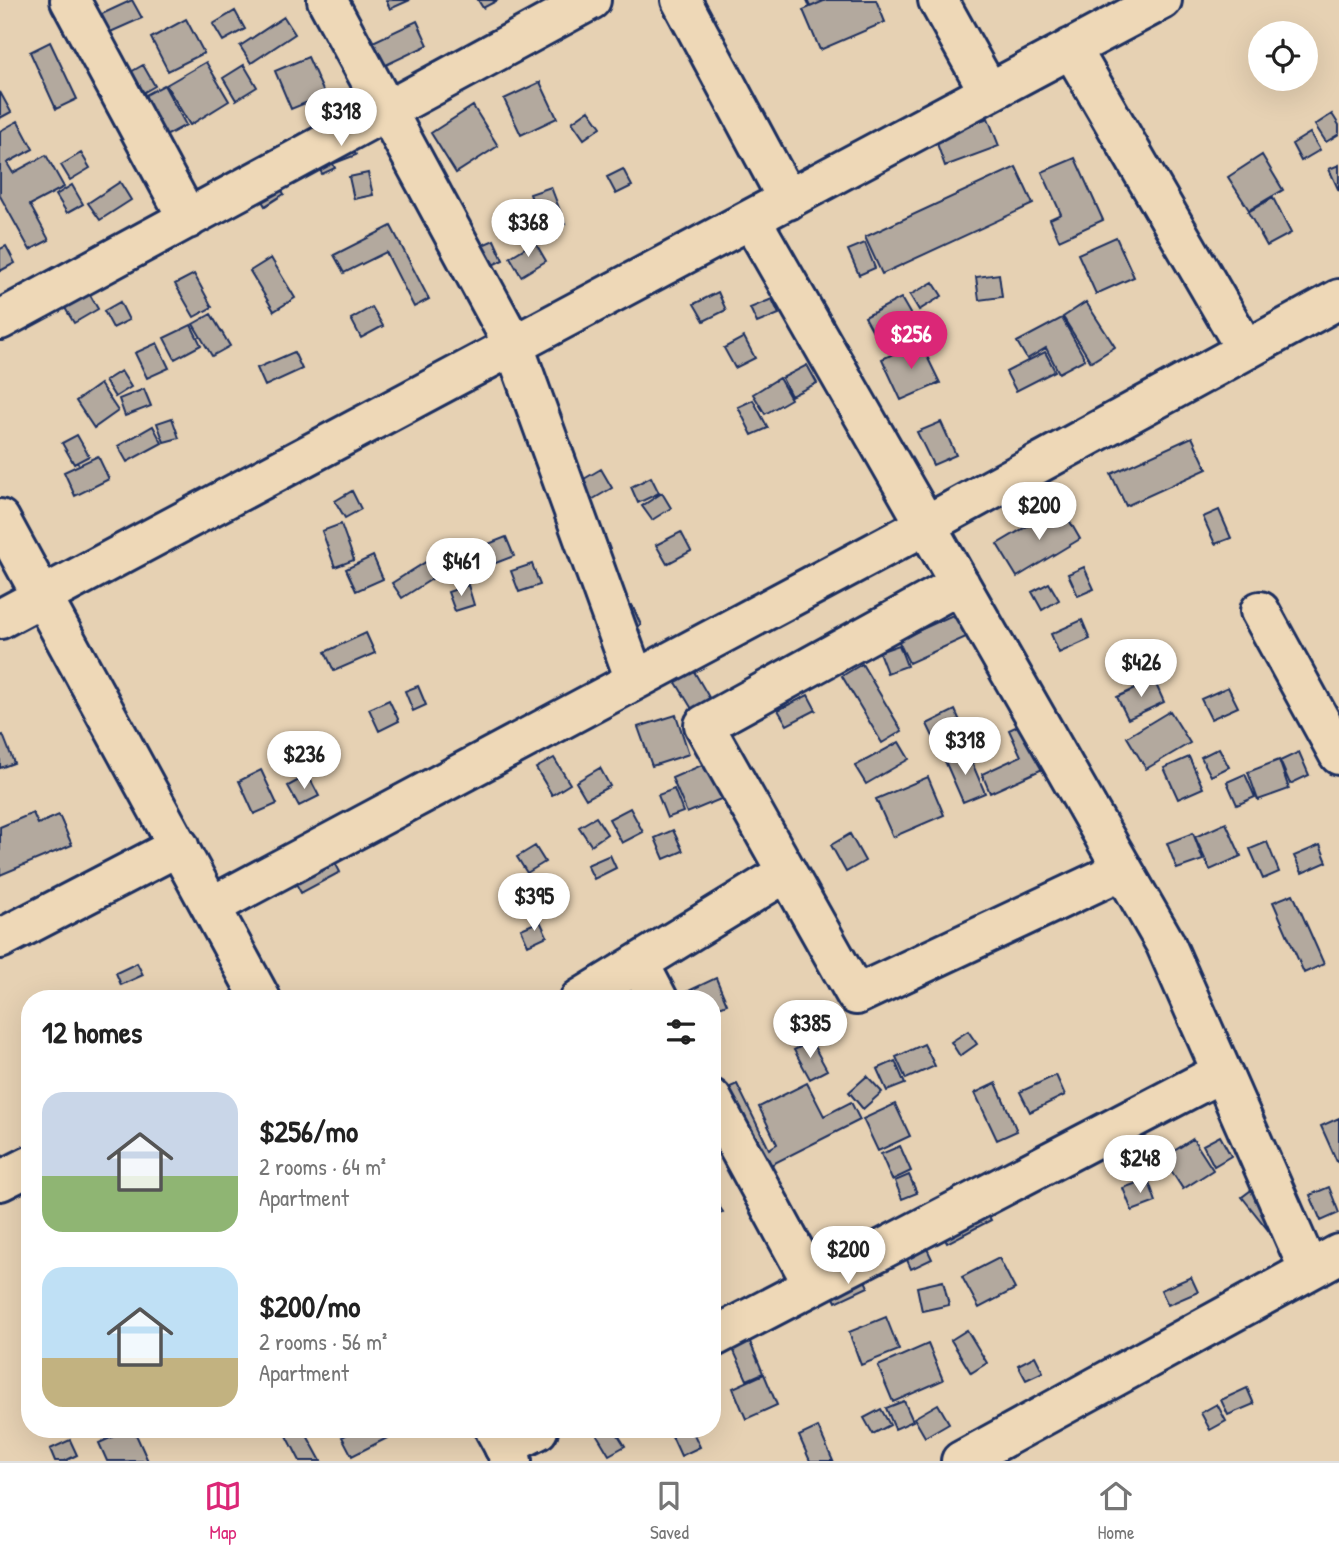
<!DOCTYPE html>
<html lang="en">
<head>
<meta charset="utf-8">
<style>
  body { margin:0; font-family:"Patrick Hand",sans-serif; background:#f2f2f2; color:#222; height:100vh; display:flex; flex-direction:column; font-size:26px; white-space:nowrap }
  * { box-sizing:border-box; margin:0 }
  p { font-size:23px; color:#767676 }
  .icon { flex:none; width:38px; height:38px; fill:none; stroke:currentColor; stroke-width:2; stroke-linecap:round; stroke-linejoin:round }
  .map { position:relative; flex:1; overflow:hidden }
  .drawer { position:absolute; left:21px; top:990px; width:700px; height:448px; display:flex; flex-direction:column; background:#fff; border-radius:28px; box-shadow:0 7px 28px #0002 }
  .drawer>* { flex:none }
  .tools { position:absolute; left:1248px; top:21px; display:grid; gap:14px }
  .tools a { display:grid; place-items:center; width:70px; height:70px; border-radius:50%; background:#fff; box-shadow:0 7px 28px #0002; font-size:35px }
  .price { position:absolute; translate:-50% -60px; padding:0 16px; border-radius:24px; background:#fff; color:#222; font-size:23px; line-height:46px; filter:drop-shadow(0 2px 4px #0008) }
  .price::after { content:''; position:absolute; left:50%; top:42px; width:21px; height:16px; margin-left:-10px; background:inherit; clip-path:polygon(0 0,100% 0,50% 100%) }
  .price.selected { background:#db2777; color:#fff }
  ul { padding:0; list-style:none }
  li { display:flex; align-items:center; gap:21px; height:175px; padding:0 21px }
  li span { display:grid; place-items:center; flex:none; width:196px; height:140px; border-radius:21px; color:#555 }
  li>.icon { margin-inline-start:auto }
  span .icon { width:84px; height:84px; fill:#fffc; stroke-width:1 }
  li b { font-size:30px }
  h2 { display:flex; justify-content:space-between; align-items:center; height:84px; padding:0 21px; font-size:30px }
  .tab-bar { display:flex; justify-content:space-around; align-items:center; height:98px; border-top:2px solid #e0e0e0; background:#fff; font-size:19px; color:#767676 }
  .tab-bar a { display:grid; justify-items:center; gap:4px }
  .tab-bar .selected { color:#db2777 }
  .map>svg:first-child { display:block }
  .building { fill:#b3a99e; stroke:#1b2f5e; stroke-width:2 }
  .lines { fill:none; stroke-linecap:round; stroke-linejoin:round }
  .minor-casing { stroke:#1b2f5e; stroke-width:44 }
  .major-casing { stroke:#1b2f5e; stroke-width:44 }
  .minor { stroke:#eed8b7; stroke-width:38 }
  .major { stroke:#eed8b7; stroke-width:38 }
</style>
</head>
<body>
<div class="map">
<svg width="1339" height="1461" viewBox="0 0 1339 1461">
  <rect width="100%" height="100%" fill="#e6d1b3"/>
  <filter id="ink" filterUnits="userSpaceOnUse"><feTurbulence type="fractalNoise" baseFrequency=".0143" numOctaves="2"/><feDisplacementMap in="SourceGraphic" scale="14" xChannelSelector="R" yChannelSelector="G"/><feConvolveMatrix kernelMatrix="1 2 1 2 8 2 1 2 1" color-interpolation-filters="sRGB"/></filter>
  <g filter="url(#ink)">
    <!-- building -->
    <path class="building" d="M 132,0 L 142,18 L 97,38 L 89,20 Z
      M 386,0 L 410,0 L 390,9 Z
      M 478,0 L 498,0 L 483,8 Z
      M 807,0 L 826,0 L 810,7 Z
      M 826,0 L 876,0 L 885,22 L 820,50 L 803,10 Z
      M 235,11 L 245,29 L 223,41 L 213,24 Z
      M 284,17 L 295,34 L 251,63 L 240,46 Z
      M 186,19 L 204,53 L 168,71 L 151,38 Z
      M 417,21 L 428,45 L 367,74 L 356,50 Z
      M 50,42 L 77,99 L 56,109 L 30,52 Z
      M 308,57 L 325,95 L 291,109 L 275,71 Z
      M 206,62 L 229,101 L 190,125 L 166,85 Z
      M 143,65 L 155,86 L 134,98 L 122,77 Z
      M 244,65 L 257,87 L 236,100 L 223,78 Z
      M 540,82 L 557,118 L 521,135 L 504,99 Z
      M 164,85 L 186,125 L 153,143 L 131,103 Z
      M 0,92 L 11,112 L 0,118 Z
      M 473,106 L 498,146 L 456,173 L 431,133 Z
      M 589,110 L 601,127 L 584,139 L 572,122 Z
      M 1332,114 L 1339,125 L 1339,134 L 1326,142 L 1315,125 Z
      M 988,118 L 999,146 L 945,166 L 935,138 Z
      M 18,121 L 33,149 L 7,163 L 13,173 L 46,155 L 64,187 L 30,205 L 49,240 L 30,250 L 0,196 L 0,131 Z
      M 1310,133 L 1320,150 L 1301,161 L 1292,144 Z
      M 348,134 L 356,155 L 335,163 L 327,141 Z
      M 325,147 L 335,168 L 322,174 L 312,153 Z
      M 81,153 L 90,168 L 70,180 L 61,165 Z
      M 1262,155 L 1283,190 L 1249,210 L 1228,177 Z
      M 1075,158 L 1103,220 L 1059,240 L 1050,219 L 1061,214 L 1042,172 Z
      M 1339,165 L 1339,191 L 1329,169 Z
      M 1016,167 L 1033,204 L 882,274 L 865,237 Z
      M 623,169 L 632,186 L 616,194 L 607,177 Z
      M 368,173 L 373,195 L 354,199 L 349,177 Z
      M 274,177 L 284,194 L 265,206 L 255,189 Z
      M 120,182 L 131,200 L 100,220 L 88,203 Z
      M 72,185 L 83,204 L 67,213 L 56,195 Z
      M 551,187 L 565,224 L 544,232 L 530,194 Z
      M 1273,198 L 1291,233 L 1267,246 L 1248,212 Z
      M 391,226 L 429,299 L 414,307 L 386,252 L 344,273 L 334,255 Z
      M 1116,237 L 1134,277 L 1096,294 L 1078,254 Z
      M 494,240 L 503,260 L 474,274 L 464,253 Z
      M 535,242 L 546,261 L 521,276 L 510,257 Z
      M 865,243 L 875,268 L 859,275 L 848,250 Z
      M 6,246 L 15,263 L 0,271 L 0,249 Z
      M 271,258 L 295,298 L 274,311 L 250,271 Z
      M 194,274 L 212,307 L 194,317 L 175,284 Z
      M 999,274 L 1002,297 L 979,300 L 976,277 Z
      M 81,279 L 98,309 L 74,323 L 56,293 Z
      M 933,282 L 942,296 L 919,310 L 910,295 Z
      M 718,292 L 726,310 L 704,321 L 694,304 Z
      M 901,298 L 912,317 L 876,337 L 865,317 Z
      M 772,299 L 779,314 L 757,323 L 750,308 Z
      M 120,302 L 129,320 L 113,328 L 104,311 Z
      M 1086,302 L 1115,347 L 1091,362 L 1063,317 Z
      M 372,307 L 383,326 L 361,338 L 351,319 Z
      M 211,314 L 230,346 L 212,356 L 193,324 Z
      M 1062,318 L 1085,359 L 1059,373 L 1046,348 L 1027,359 L 1017,342 Z
      M 191,325 L 201,345 L 175,359 L 164,338 Z
      M 744,337 L 755,358 L 735,368 L 724,348 Z
      M 920,342 L 940,383 L 901,400 L 882,359 Z
      M 157,343 L 169,368 L 147,378 L 135,353 Z
      M 294,352 L 302,369 L 265,386 L 257,368 Z
      M 1045,352 L 1055,371 L 1016,391 L 1006,372 Z
      M 807,365 L 817,383 L 791,396 L 782,378 Z
      M 121,371 L 131,387 L 115,397 L 105,381 Z
      M 779,378 L 791,399 L 765,414 L 753,394 Z
      M 100,384 L 118,411 L 94,428 L 76,401 Z
      M 144,389 L 151,406 L 125,416 L 119,399 Z
      M 753,400 L 768,428 L 752,435 L 738,407 Z
      M 172,418 L 179,438 L 164,442 L 157,423 Z
      M 941,422 L 956,455 L 933,465 L 917,432 Z
      M 153,426 L 162,443 L 127,462 L 118,446 Z
      M 77,435 L 89,456 L 74,464 L 62,443 Z
      M 1192,437 L 1207,469 L 1126,506 L 1111,474 Z
      M 98,456 L 109,479 L 75,496 L 64,472 Z
      M 601,469 L 612,488 L 571,512 L 560,493 Z
      M 651,477 L 659,493 L 638,503 L 631,487 Z
      M 352,491 L 361,509 L 345,518 L 335,501 Z
      M 662,493 L 671,508 L 652,520 L 642,506 Z
      M 1061,506 L 1080,539 L 1017,577 L 997,544 Z
      M 1219,510 L 1231,538 L 1215,544 L 1203,517 Z
      M 341,524 L 354,560 L 335,567 L 322,531 Z
      M 681,532 L 691,551 L 667,564 L 656,545 Z
      M 506,537 L 514,556 L 470,573 L 463,554 Z
      M 437,555 L 446,570 L 402,598 L 392,583 Z
      M 373,556 L 383,579 L 356,591 L 346,569 Z
      M 532,564 L 540,585 L 519,592 L 511,571 Z
      M 1084,567 L 1094,589 L 1078,596 L 1068,574 Z
      M 1049,583 L 1059,600 L 1042,610 L 1032,592 Z
      M 468,585 L 474,605 L 455,611 L 448,592 Z
      M 632,605 L 641,625 L 621,635 L 612,615 Z
      M 966,609 L 977,632 L 909,663 L 898,640 Z
      M 1082,620 L 1090,639 L 1059,653 L 1051,634 Z
      M 366,633 L 375,653 L 334,671 L 325,652 Z
      M 899,645 L 907,666 L 887,673 L 879,652 Z
      M 685,656 L 710,699 L 692,709 L 666,666 Z
      M 862,664 L 902,731 L 882,743 L 842,676 Z
      M 1154,680 L 1164,702 L 1128,719 L 1117,697 Z
      M 418,686 L 426,705 L 413,711 L 405,691 Z
      M 1228,687 L 1238,707 L 1211,719 L 1201,699 Z
      M 808,695 L 816,710 L 787,725 L 778,710 Z
      M 389,700 L 399,721 L 379,731 L 369,709 Z
      M 955,710 L 964,730 L 936,743 L 927,724 Z
      M 1170,711 L 1190,743 L 1146,769 L 1127,737 Z
      M 676,715 L 689,754 L 652,766 L 638,727 Z
      M 1026,722 L 1047,767 L 990,793 L 982,774 L 1021,756 L 1009,730 Z
      M 3,735 L 14,763 L 0,768 L 0,736 Z
      M 322,739 L 328,756 L 309,763 L 303,746 Z
      M 899,742 L 909,759 L 866,784 L 855,766 Z
      M 1219,748 L 1229,767 L 1211,776 L 1201,757 Z
      M 967,751 L 985,793 L 963,802 L 945,761 Z
      M 1299,752 L 1309,775 L 1290,784 L 1280,761 Z
      M 1189,757 L 1203,788 L 1178,799 L 1164,768 Z
      M 554,758 L 570,784 L 552,795 L 536,768 Z
      M 718,758 L 733,794 L 687,813 L 672,778 Z
      M 1279,760 L 1289,789 L 1258,800 L 1248,772 Z
      M 600,768 L 610,786 L 586,799 L 576,782 Z
      M 261,770 L 277,804 L 254,814 L 239,781 Z
      M 1245,774 L 1255,797 L 1237,805 L 1227,782 Z
      M 308,775 L 319,796 L 299,806 L 288,786 Z
      M 928,777 L 944,815 L 893,837 L 876,799 Z
      M 674,789 L 683,812 L 667,818 L 658,795 Z
      M 630,808 L 643,832 L 622,843 L 609,819 Z
      M 33,813 L 38,824 L 59,815 L 72,845 L 0,875 L 0,827 Z
      M 596,817 L 607,834 L 591,845 L 579,827 Z
      M 1226,823 L 1241,856 L 1210,870 L 1195,837 Z
      M 673,830 L 683,851 L 664,859 L 655,838 Z
      M 1193,833 L 1203,860 L 1177,869 L 1167,843 Z
      M 850,834 L 865,861 L 846,872 L 831,845 Z
      M 1267,842 L 1279,872 L 1263,879 L 1250,849 Z
      M 1320,845 L 1327,862 L 1302,873 L 1294,856 Z
      M 535,846 L 545,862 L 527,873 L 517,857 Z
      M 329,851 L 340,872 L 301,893 L 290,872 Z
      M 610,855 L 616,868 L 594,879 L 587,865 Z
      M 1293,894 L 1324,964 L 1304,973 L 1273,902 Z
      M 540,921 L 547,936 L 528,945 L 521,929 Z
      M 137,963 L 143,975 L 121,985 L 116,973 Z
      M 716,978 L 727,1004 L 712,1010 L 712,999 L 684,999 L 682,994 Z
      M 968,1031 L 977,1044 L 960,1056 L 951,1042 Z
      M 811,1041 L 827,1070 L 810,1079 L 794,1050 Z
      M 924,1044 L 935,1066 L 906,1079 L 896,1057 Z
      M 895,1061 L 905,1084 L 887,1091 L 877,1069 Z
      M 1056,1075 L 1065,1095 L 1030,1112 L 1020,1092 Z
      M 867,1076 L 882,1092 L 863,1109 L 849,1092 Z
      M 807,1083 L 824,1116 L 851,1102 L 860,1120 L 759,1171 L 719,1092 L 737,1084 L 769,1149 L 777,1144 L 759,1107 Z
      M 996,1083 L 1017,1131 L 997,1140 L 975,1093 Z
      M 895,1104 L 910,1136 L 878,1151 L 863,1119 Z
      M 1339,1118 L 1339,1161 L 1337,1162 L 1321,1126 Z
      M 1220,1136 L 1231,1156 L 1214,1166 L 1203,1145 Z
      M 1193,1139 L 1213,1170 L 1183,1189 L 1163,1158 Z
      M 900,1146 L 911,1171 L 892,1180 L 881,1154 Z
      M 909,1175 L 917,1193 L 902,1199 L 895,1181 Z
      M 1148,1179 L 1156,1202 L 1132,1211 L 1123,1188 Z
      M 1262,1182 L 1287,1215 L 1268,1230 L 1242,1197 Z
      M 1329,1187 L 1339,1213 L 1321,1221 L 1310,1195 Z
      M 712,1196 L 723,1212 L 712,1219 Z
      M 981,1201 L 991,1220 L 947,1243 L 937,1225 Z
      M 920,1234 L 932,1259 L 911,1269 L 900,1244 Z
      M 999,1258 L 1015,1289 L 979,1308 L 962,1277 Z
      M 860,1269 L 868,1287 L 836,1302 L 828,1285 Z
      M 1191,1277 L 1198,1292 L 1168,1305 L 1161,1290 Z
      M 943,1281 L 949,1305 L 922,1311 L 917,1287 Z
      M 886,1317 L 899,1350 L 861,1365 L 849,1332 Z
      M 745,1330 L 763,1373 L 747,1380 L 728,1338 Z
      M 967,1330 L 987,1363 L 971,1373 L 951,1340 Z
      M 928,1344 L 943,1380 L 893,1402 L 878,1366 Z
      M 1035,1356 L 1043,1372 L 1026,1380 L 1018,1365 Z
      M 764,1374 L 777,1405 L 746,1419 L 733,1388 Z
      M 1247,1388 L 1254,1404 L 1228,1415 L 1221,1400 Z
      M 904,1401 L 913,1421 L 895,1429 L 886,1408 Z
      M 938,1404 L 949,1423 L 925,1437 L 914,1418 Z
      M 1217,1404 L 1226,1421 L 1210,1430 L 1201,1413 Z
      M 881,1409 L 890,1425 L 873,1434 L 864,1418 Z
      M 818,1427 L 833,1461 L 810,1461 L 799,1436 Z
      M 128,1430 L 134,1430 L 148,1461 L 107,1461 L 99,1443 Z
      M 289,1430 L 304,1430 L 321,1461 L 300,1461 L 285,1432 Z
      M 355,1430 L 390,1430 L 393,1435 L 352,1456 L 342,1437 Z
      M 607,1430 L 615,1430 L 625,1446 L 609,1455 L 597,1435 Z
      M 681,1430 L 692,1430 L 700,1447 L 681,1456 L 671,1434 Z
      M 70,1440 L 77,1455 L 65,1461 L 55,1461 L 50,1449 Z"/>
    <g class="lines">
      <!-- minor casing -->
      <g class="minor-casing">
        <path id="minor" d="M 70,0 L 188,219
          M 327,0 L 514,346 L 635,680
          M 681,0 L 788,200
          M 938,0 L 989,92
          M 1071,48 L 1246,350
          M 751,219 L 1165,943 L 1309,1270
          M 0,320 L 591,0
          M 960,584 L 704,725 L 856,995 L 1122,870
          M 1260,611 L 1339,755
          M 0,619 L 1162,0
          M 212,906 L 926,525 L 1339,299
          M 0,939 L 179,846
          M 639,963 L 658,999
          M 580,999 L 787,872
          M 712,1099 L 813,1285
          M 0,1181 L 30,1166
          M 712,1338 L 1222,1072
          M 504,1447 L 538,1430
          M 961,1461 L 1339,1254"/>
      </g>
      <!-- major casing -->
      <g class="major-casing">
        <path id="major" d="M 0,519 L 261,999
          M 495,1430 L 512,1461"/>
      </g>
      <!-- minor -->
      <use href="#minor" class="minor"/>
      <!-- major -->
      <use href="#major" class="major"/>
    </g>
  </g>
</svg>
<div class="tools">
<a><svg class="icon" aria-label="locate" viewBox="0 0 24 24"><circle cx="12" cy="12" r="6"/><path d="M12 2v4M12 18v4M2 12h4M18 12h4"/></svg></a>
</div>
<b class="price" style="left:341px;top:148px">$318</b>
<b class="price" style="left:528px;top:259px">$368</b>
<b class="price selected" style="left:911px;top:371px">$256</b>
<b class="price" style="left:1039px;top:542px">$200</b>
<b class="price" style="left:461px;top:598px">$461</b>
<b class="price" style="left:1141px;top:699px">$426</b>
<b class="price" style="left:965px;top:777px">$318</b>
<b class="price" style="left:304px;top:791px">$236</b>
<b class="price" style="left:534px;top:933px">$395</b>
<b class="price" style="left:810px;top:1060px">$385</b>
<b class="price" style="left:1140px;top:1195px">$248</b>
<b class="price" style="left:848px;top:1286px">$200</b>
<section class="drawer">
<h2>12 homes<svg class="icon" aria-label="filters" viewBox="0 0 24 24"><path d="M4 7h16M4 17h16"/><circle cx="9" cy="7" r="2"/><circle cx="15" cy="17" r="2"/></svg></h2>
<ul>
<li><span style="background:linear-gradient(#c9d6e8 60%,#8fb573 0)"><svg class="icon" aria-label="home" viewBox="0 0 24 24"><path d="M3 11l9-7 9 7M6 9v11h12V9"/></svg></span><div><b>$256/mo</b><p>2 rooms · 64 m²</p><p>Apartment</p></div></li>
<li><span style="background:linear-gradient(#bfe0f5 65%,#c2b280 0)"><svg class="icon" aria-label="home" viewBox="0 0 24 24"><path d="M3 11l9-7 9 7M6 9v11h12V9"/></svg></span><div><b>$200/mo</b><p>2 rooms · 56 m²</p><p>Apartment</p></div></li>
</ul>
</section>
</div>
<nav class="tab-bar">
<a class="selected"><svg class="icon" aria-label="map" viewBox="0 0 24 24"><path d="M3 6l6-2 6 2 6-2v14l-6 2-6-2-6 2zM9 4v14M15 6v14"/></svg>Map</a>
<a><svg class="icon" aria-label="saved" viewBox="0 0 24 24"><path d="M7 4h10v16l-5-4-5 4z"/></svg>Saved</a>
<a><svg class="icon" aria-label="home" viewBox="0 0 24 24"><path d="M3 11l9-7 9 7M6 9v11h12V9"/></svg>Home</a>
</nav>
</body>
</html>
